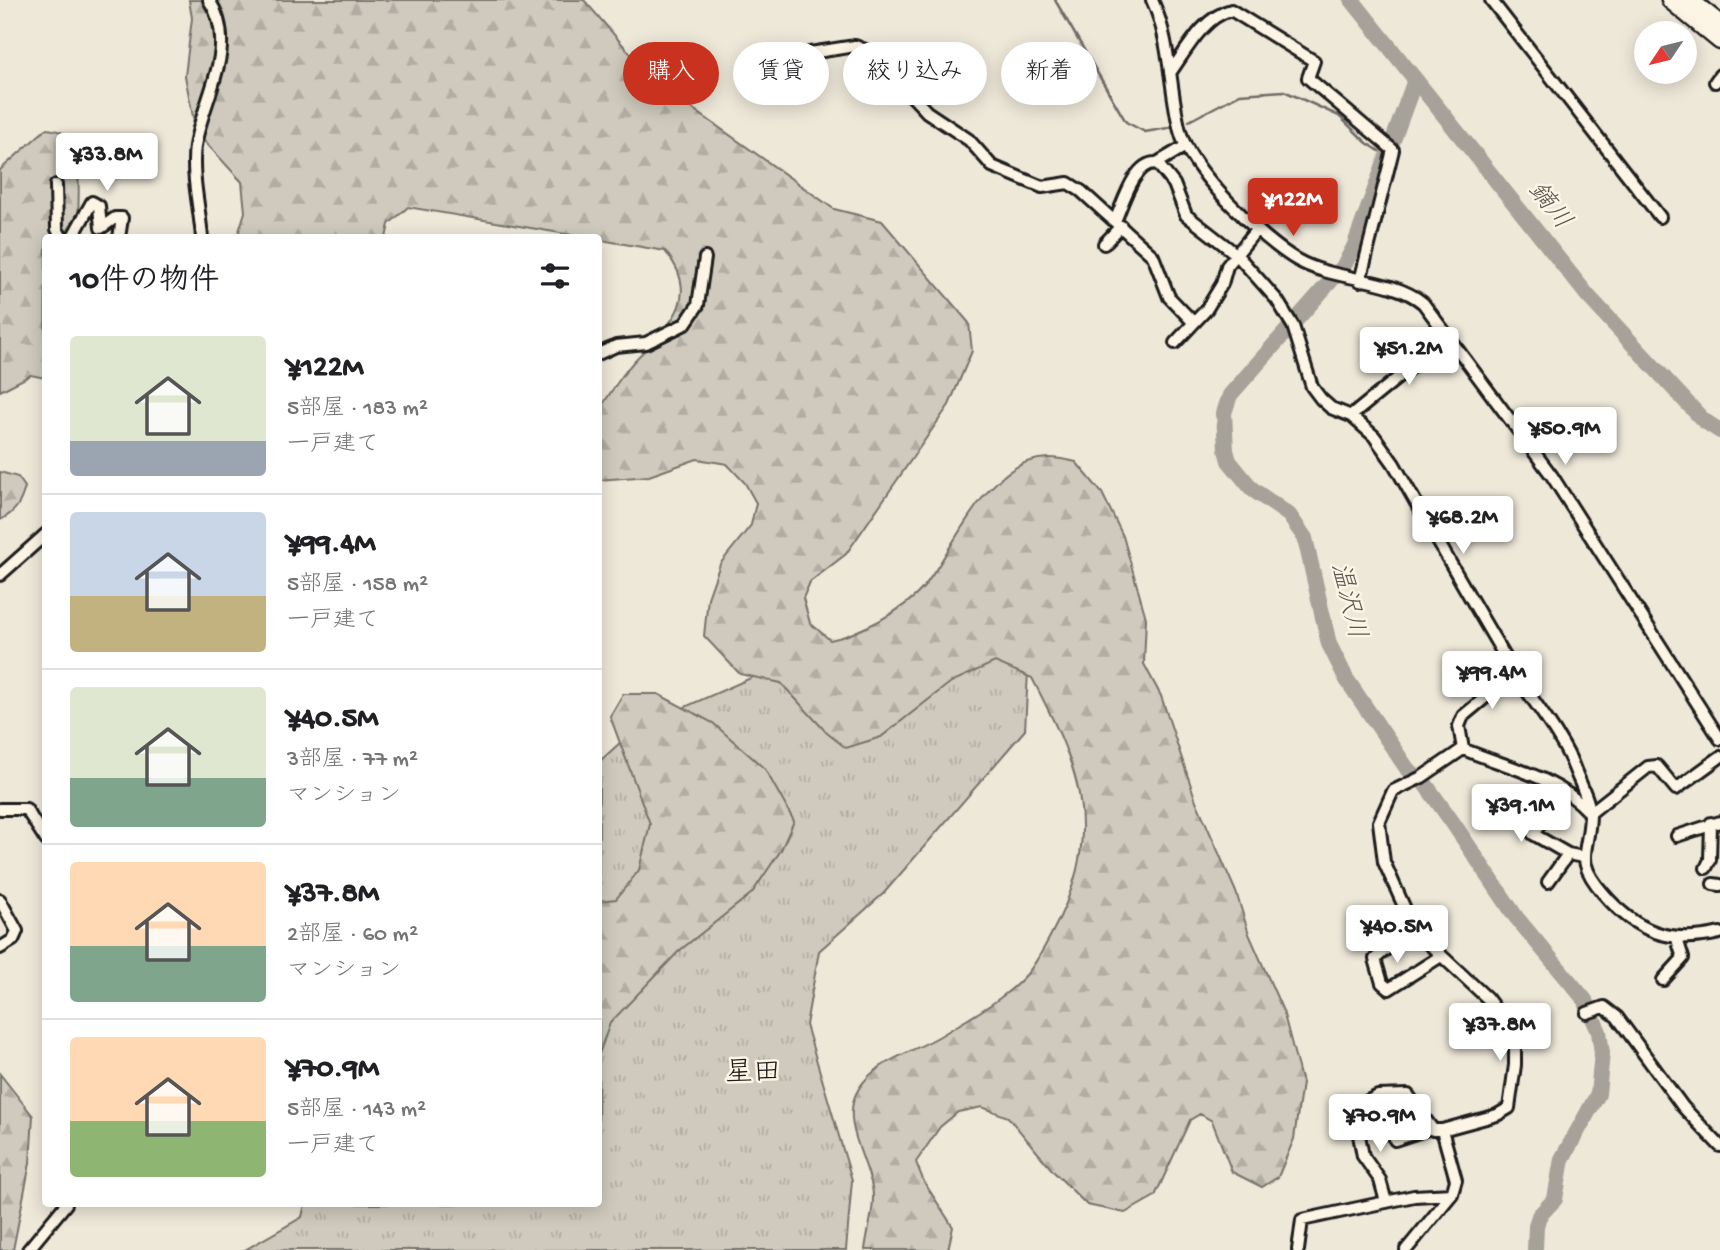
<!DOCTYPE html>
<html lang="ja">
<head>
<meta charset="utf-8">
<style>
  body { margin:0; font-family:"Gochi Hand","Klee One",sans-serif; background:#f2f2f2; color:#202124; height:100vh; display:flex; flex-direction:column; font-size:26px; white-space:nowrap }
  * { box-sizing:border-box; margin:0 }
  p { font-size:23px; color:#757577 }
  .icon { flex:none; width:38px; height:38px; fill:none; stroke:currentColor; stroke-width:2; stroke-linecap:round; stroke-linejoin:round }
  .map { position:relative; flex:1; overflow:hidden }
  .panel { position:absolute; left:42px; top:234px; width:560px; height:973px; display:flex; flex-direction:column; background:#fff; border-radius:7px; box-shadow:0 4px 18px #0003 }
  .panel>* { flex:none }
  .top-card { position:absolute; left:623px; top:42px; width:665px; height:63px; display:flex; gap:14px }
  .needle { width:46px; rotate:235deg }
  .buttons { position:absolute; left:1634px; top:21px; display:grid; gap:14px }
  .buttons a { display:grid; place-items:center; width:63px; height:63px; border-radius:50%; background:#fff; box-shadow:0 4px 18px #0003; font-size:35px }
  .price { position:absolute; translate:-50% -60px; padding:0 16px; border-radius:7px; background:#fff; color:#222; font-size:23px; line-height:46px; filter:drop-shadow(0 2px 4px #0008) }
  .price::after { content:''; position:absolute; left:50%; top:42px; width:21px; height:16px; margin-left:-10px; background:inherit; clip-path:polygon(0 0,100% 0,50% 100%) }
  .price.active { background:#c8321e; color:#fff }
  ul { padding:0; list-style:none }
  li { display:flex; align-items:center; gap:21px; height:175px; padding:0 28px }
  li+li { border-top:2px solid #e0e0e0 }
  li span { display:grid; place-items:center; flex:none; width:196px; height:140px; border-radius:7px; color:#555 }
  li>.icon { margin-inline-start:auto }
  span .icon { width:84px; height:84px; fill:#fffc; stroke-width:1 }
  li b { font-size:30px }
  h2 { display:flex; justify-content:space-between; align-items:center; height:84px; padding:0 28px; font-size:30px }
  .pill { padding:0 24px; border-radius:32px; background:#fff; box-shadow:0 4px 18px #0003; font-size:24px; line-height:63px }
  .pill.active { background:#c8321e; color:#fff }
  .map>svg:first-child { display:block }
  .grass { fill:url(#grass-tufts); stroke:#76736c; stroke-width:2 }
  .forest { fill:url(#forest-firs); stroke:#76736c; stroke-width:2 }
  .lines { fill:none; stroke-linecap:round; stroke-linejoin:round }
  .stream { stroke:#6f6c67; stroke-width:2.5 }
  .river { stroke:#a7a299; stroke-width:16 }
  .minor-casing { stroke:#1c1c1c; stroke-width:16 }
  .highway-casing { stroke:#1c1c1c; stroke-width:21 }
  .minor { stroke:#fcf5e5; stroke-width:10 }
  .highway { stroke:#fcf5e5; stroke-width:16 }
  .labels { text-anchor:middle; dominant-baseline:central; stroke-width:5; stroke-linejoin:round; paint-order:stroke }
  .water-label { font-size:26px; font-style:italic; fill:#5b5854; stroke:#fcf5e5 }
  .quarter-label { font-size:28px; fill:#1c1c1c; stroke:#fcf5e5 }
</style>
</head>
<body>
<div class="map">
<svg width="1720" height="1250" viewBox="0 0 1720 1250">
  <defs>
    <pattern id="grass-tufts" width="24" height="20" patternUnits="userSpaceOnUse" patternTransform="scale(1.75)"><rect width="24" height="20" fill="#cfcabd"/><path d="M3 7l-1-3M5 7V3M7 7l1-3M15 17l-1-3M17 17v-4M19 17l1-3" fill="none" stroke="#b1ada2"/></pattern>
    <pattern id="forest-firs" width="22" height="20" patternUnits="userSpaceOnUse" patternTransform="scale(1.75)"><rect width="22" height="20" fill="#cfcabd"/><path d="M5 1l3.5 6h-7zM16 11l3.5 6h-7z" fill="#b1ada2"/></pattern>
  </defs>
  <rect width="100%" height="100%" fill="#eee8d9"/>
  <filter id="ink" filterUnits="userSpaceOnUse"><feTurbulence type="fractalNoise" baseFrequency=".0143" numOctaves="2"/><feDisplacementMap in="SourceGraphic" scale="14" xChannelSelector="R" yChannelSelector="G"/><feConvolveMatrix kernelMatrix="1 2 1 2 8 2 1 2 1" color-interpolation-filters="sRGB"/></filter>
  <g filter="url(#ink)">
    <!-- grass -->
    <path class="grass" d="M 1034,553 L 1025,730 L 884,893 L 819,951 L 806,1025 L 852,1180 L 846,1250 L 245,1250 L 302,1217 L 305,1204 L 598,1204 L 599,762 L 635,729 Z"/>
    <!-- forest -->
    <path class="forest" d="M 189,0 L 584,0 L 655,82 L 834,209 L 882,221 L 969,323 L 972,351 L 949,405 L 846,554 L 810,582 L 803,598 L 810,623 L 830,640 C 858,635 904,610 923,588 C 956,547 987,458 1049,458 C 1058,458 1068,460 1076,462 L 1102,493 L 1123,536 L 1146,618 L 1144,664 L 1161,696 L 1196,801 L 1236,892 L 1249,934 L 1283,1011 L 1302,1083 L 1294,1139 L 1278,1177 L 1262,1187 L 1232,1172 L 1212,1121 L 1200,1114 L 1190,1120 L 1155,1196 L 1125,1213 L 1087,1205 L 1053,1171 L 1008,1117 L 982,1107 L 958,1112 L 940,1127 L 916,1162 L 924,1182 L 953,1227 L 948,1250 L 865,1250 C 867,1231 876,1205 872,1187 C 866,1157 840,1120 858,1090 C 876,1059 916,1052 945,1033 C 973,1016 1006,998 1027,974 C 1040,958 1050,937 1059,919 C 1104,825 1077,764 1032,678 L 995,662 L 951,682 L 881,737 L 846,748 L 827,733 L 781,683 L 740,674 L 704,636 L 708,598 L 720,564 L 751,525 L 756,503 L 745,483 L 727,464 L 697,459 L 649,476 L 599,480 C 599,464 594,423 600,410 C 606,398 627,368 637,358 C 670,325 703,297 665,251 L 408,207 L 389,224 L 386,238 L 237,238 L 245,212 L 242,182 L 196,132 L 185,76 L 192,18 Z
      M 46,129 C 56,130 65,131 70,141 C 83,168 78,209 77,238 L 46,238 L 45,378 L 31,375 L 0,391 L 0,170 Z
      M 0,472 L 18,477 L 25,487 C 21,503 15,513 0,520 Z
      M 623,694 L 658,694 L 713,723 L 765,769 L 794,821 L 781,850 L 752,893 L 679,951 L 610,1023 L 599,1054 L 599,901 L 616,899 L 639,870 L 650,824 L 610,716 Z
      M 0,1074 L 33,1116 L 30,1163 L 13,1250 L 0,1250 Z"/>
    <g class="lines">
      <!-- stream -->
      <path class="stream" d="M 1055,0 L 1126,122 L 1145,132 L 1174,127
        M 1189,121 L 1240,94 L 1284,91 L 1339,116 L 1367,143 L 1387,156"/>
      <!-- river -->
      <path class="river" d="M 1352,0 L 1588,296 L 1703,420 L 1720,431
        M 1415,80 L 1354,247 L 1343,267 L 1230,395 L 1224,413 L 1226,450 L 1229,461 L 1252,489 L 1289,515 L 1305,538 L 1329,644 L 1347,680 L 1408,770 L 1423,781 L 1453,823 L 1516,917 L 1585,1000 L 1599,1032 L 1602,1053 L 1598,1094 L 1562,1159 L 1555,1199 L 1539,1216 L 1536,1226 L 1535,1250"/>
      <!-- minor casing -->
      <g class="minor-casing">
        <path id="minor" d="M 1152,0 C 1171,41 1169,87 1180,131 C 1190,170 1261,239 1297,260 C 1333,281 1392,277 1423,303 L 1552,476 L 1720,739
          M 1491,0 L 1660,217
          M 1170,73 C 1186,51 1203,17 1231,10 L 1314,61 L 1308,78 L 1393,150 L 1360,281
          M 795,77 L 804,57 L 810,53 L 855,46 L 885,58 L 895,78 L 927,112 L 969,140 L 992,166 L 1042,187 L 1068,183 L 1081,191 L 1153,256 L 1169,297 L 1194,323
          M 1715,82 L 1720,75
          M 1157,163 L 1184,147
          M 56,185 L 57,229 L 62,238
          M 1115,221 C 1123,204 1134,161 1157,163 L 1174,184 L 1186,215 L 1236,254 L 1277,300 L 1293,326 L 1312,387 L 1321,399 L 1331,408 L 1351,416 L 1374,436 L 1394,464 C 1433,533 1472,602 1513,670 C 1532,701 1563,737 1575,770 C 1580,783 1590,801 1590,815 C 1589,853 1573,858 1603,893 C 1636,932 1670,945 1720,933
          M 72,238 L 92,202 L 99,206 L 101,228 L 115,218 L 122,218 L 119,238
          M 202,238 C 200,209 191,175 195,146 C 203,97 240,47 209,0
          M 1104,244 L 1121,226
          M 1175,343 L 1206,310 L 1222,284 L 1227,266 L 1257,229
          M 598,354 L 616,346 L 646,343 L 685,324 L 698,305 L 705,258
          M 1351,416 L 1449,336
          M 0,575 L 46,534
          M 1463,749 L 1459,726 L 1463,716 L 1515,673
          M 1559,790 L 1553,806 L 1533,834 L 1568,854 L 1583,857
          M 0,809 L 26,809 L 46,840
          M 1590,813 L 1648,767 L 1657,766 L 1676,789 L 1720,757
          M 1677,836 L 1720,822
          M 1706,868 L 1710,860 L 1711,823
          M 1548,882 L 1568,854
          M 1713,884 L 1720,885
          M 0,900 L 17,931 L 13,940 L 0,948
          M 1412,926 L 1375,959 L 1382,983 L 1389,989 L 1441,956
          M 1663,980 L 1683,958 L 1677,939
          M 1587,1013 L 1604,1007 L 1617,1017 L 1683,1107 L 1720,1146
          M 1354,1109 L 1363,1156 L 1380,1180 L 1386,1202
          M 1349,1110 L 1378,1096 L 1408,1095 L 1433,1130 L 1442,1130
          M 1395,1140 L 1431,1128
          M 28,1250 L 66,1204
          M 1298,1250 L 1302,1220 L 1414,1196 L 1452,1194
          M 1406,1250 L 1452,1194 L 1456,1180 L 1442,1130 L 1497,1115 L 1509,1108 L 1515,1065 L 1515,1047 L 1510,1029 L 1487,998 L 1415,931 L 1384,862 L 1379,822 L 1393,791 L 1422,777 L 1463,749 C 1505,767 1556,776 1588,811"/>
      </g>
      <!-- highway casing -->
      <g class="highway-casing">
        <path id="highway" d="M 1670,0 L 1720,41
          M 1690,0 L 1720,24"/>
      </g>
      <!-- minor -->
      <use href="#minor" class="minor"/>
      <!-- highway -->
      <use href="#highway" class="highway"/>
    </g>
  </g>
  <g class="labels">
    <!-- water labels -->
    <g class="water-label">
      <text transform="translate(1548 207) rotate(52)">鏑川</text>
      <text transform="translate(1346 601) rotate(76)">温沢川</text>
    </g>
    <!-- quarter labels -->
    <g class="quarter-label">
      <text x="753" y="1074">星田</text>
    </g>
  </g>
</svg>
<div class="buttons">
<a><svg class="needle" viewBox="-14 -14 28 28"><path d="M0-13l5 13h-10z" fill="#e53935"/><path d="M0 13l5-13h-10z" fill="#757577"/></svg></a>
</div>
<b class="price" style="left:107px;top:193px">¥33.8M</b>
<b class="price active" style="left:1293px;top:238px">¥122M</b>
<b class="price" style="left:1409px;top:387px">¥51.2M</b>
<b class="price" style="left:1565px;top:467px">¥50.9M</b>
<b class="price" style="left:1463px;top:556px">¥68.2M</b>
<b class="price" style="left:1492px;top:711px">¥99.4M</b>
<b class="price" style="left:1521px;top:844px">¥39.1M</b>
<b class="price" style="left:1397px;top:965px">¥40.5M</b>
<b class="price" style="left:1500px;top:1063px">¥37.8M</b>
<b class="price" style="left:1380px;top:1154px">¥70.9M</b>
<div class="top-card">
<a class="pill active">購入</a>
<a class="pill">賃貸</a>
<a class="pill">絞り込み</a>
<a class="pill">新着</a>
</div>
<section class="panel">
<h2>10件の物件<svg class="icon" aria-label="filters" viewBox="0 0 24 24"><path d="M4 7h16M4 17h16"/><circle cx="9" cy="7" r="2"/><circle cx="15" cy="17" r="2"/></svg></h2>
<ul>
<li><span style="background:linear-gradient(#dfe7d0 75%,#9aa5b1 0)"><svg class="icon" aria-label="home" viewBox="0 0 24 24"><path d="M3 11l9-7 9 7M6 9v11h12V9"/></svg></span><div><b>¥122M</b><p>5部屋 · 183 m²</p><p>一戸建て</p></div></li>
<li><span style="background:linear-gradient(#c9d6e8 60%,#c2b280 0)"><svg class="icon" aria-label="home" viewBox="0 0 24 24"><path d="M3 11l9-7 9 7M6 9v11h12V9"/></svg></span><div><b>¥99.4M</b><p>5部屋 · 158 m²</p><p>一戸建て</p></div></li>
<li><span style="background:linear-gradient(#dfe7d0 65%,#7fa58c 0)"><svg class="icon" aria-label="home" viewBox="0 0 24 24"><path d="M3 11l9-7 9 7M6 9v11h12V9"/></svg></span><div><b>¥40.5M</b><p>3部屋 · 77 m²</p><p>マンション</p></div></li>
<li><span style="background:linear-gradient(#ffd9b3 60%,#7fa58c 0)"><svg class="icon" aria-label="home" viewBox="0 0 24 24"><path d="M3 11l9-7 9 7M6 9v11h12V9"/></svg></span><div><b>¥37.8M</b><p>2部屋 · 60 m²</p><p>マンション</p></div></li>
<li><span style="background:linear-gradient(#ffd9b3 60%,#8fb573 0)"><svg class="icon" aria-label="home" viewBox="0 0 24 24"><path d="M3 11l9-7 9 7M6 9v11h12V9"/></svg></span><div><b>¥70.9M</b><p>5部屋 · 143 m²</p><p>一戸建て</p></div></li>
</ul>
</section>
</div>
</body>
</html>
